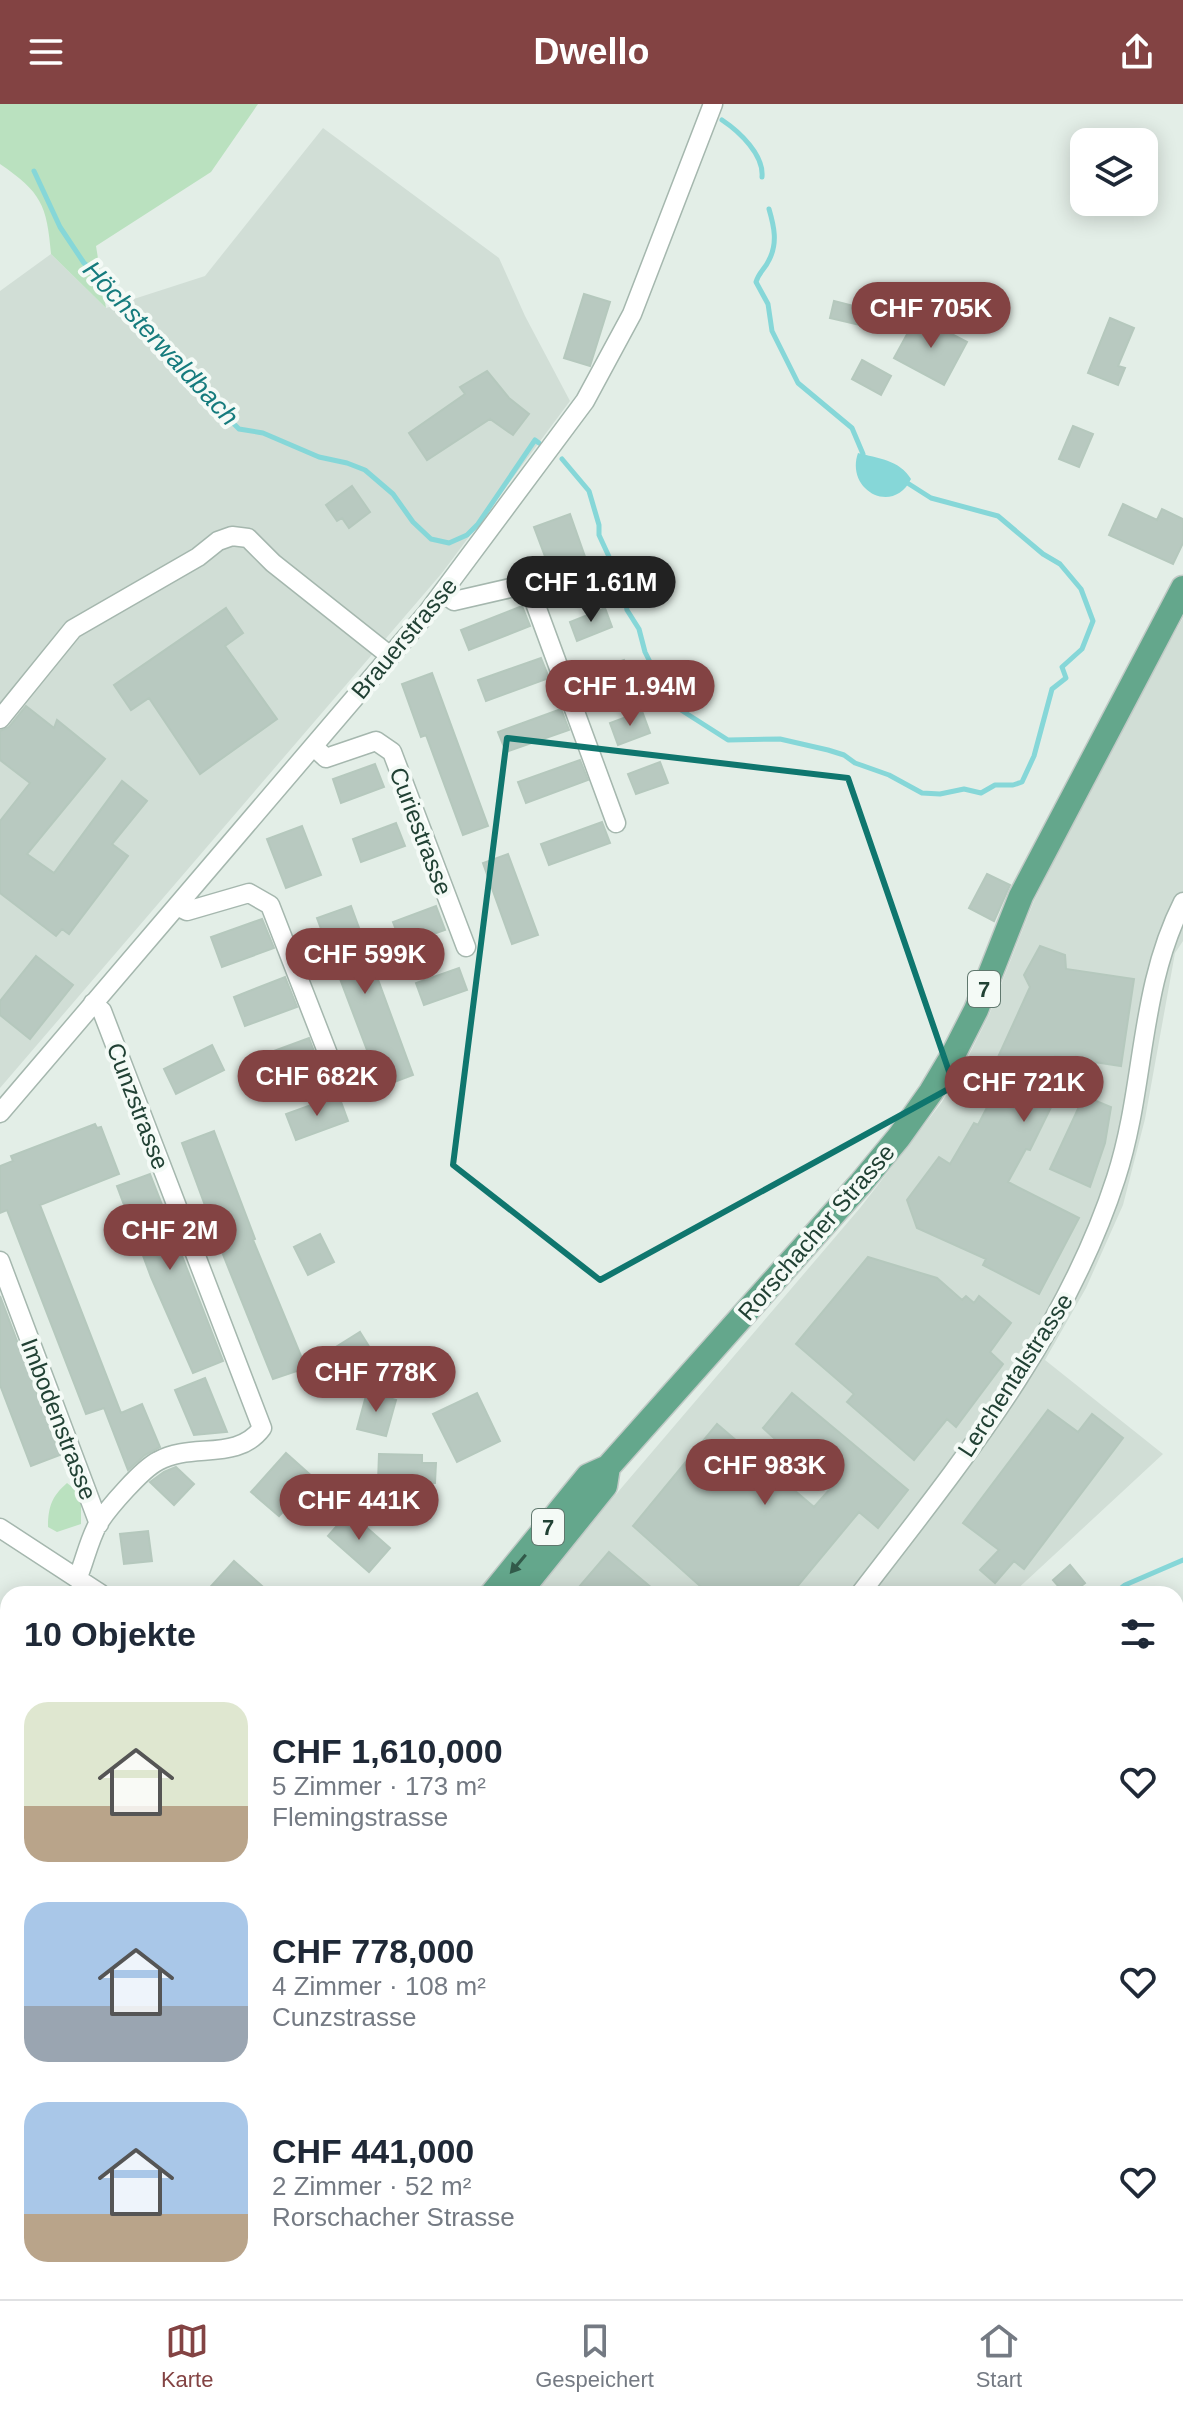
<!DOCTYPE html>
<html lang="de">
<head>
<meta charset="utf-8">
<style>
  body { margin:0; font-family:Arial,sans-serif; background:#f2f2f3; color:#1f2937; height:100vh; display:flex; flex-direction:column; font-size:30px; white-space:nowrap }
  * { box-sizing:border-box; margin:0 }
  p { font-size:26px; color:#747a83 }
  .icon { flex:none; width:44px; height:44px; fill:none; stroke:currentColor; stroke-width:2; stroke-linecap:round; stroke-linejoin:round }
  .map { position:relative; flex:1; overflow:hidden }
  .details { position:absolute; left:0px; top:1482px; width:1184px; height:714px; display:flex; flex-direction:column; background:#fff; border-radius:24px 24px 0 0; box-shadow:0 4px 20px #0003 }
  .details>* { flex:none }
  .controls { position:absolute; left:1070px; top:24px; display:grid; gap:16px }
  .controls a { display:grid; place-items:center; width:88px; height:88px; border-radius:16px; background:#fff; box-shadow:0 4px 20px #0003; font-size:40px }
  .price { position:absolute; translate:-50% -68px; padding:0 18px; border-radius:28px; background:#834343; color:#fff; font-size:26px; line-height:52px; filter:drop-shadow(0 2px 4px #0008) }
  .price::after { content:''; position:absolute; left:50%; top:48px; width:24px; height:18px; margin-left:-12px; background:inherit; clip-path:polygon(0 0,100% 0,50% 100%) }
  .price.current { background:#222; color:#fff }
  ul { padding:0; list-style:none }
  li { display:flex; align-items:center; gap:24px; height:200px; padding:0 24px }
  li span { display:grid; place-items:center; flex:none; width:224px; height:160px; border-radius:24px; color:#555 }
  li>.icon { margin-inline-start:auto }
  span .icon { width:96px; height:96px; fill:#fffc; stroke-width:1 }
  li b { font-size:34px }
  h2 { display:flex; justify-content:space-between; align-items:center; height:96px; padding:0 24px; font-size:34px }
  header { display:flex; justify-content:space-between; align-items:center; height:104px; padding:0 24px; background:#834343; color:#fff; font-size:36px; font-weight:600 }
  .tab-bar { display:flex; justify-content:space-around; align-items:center; height:112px; border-top:2px solid #e0e1e3; background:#fff; font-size:22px; color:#747a83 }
  .tab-bar a { display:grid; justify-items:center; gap:4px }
  .tab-bar .current { color:#834343 }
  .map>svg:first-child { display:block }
  .built { fill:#d1ded6 }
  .green { fill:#bae1bf }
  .water { fill:#86d7d8 }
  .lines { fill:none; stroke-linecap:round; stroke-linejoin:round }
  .stream { stroke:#86d7d8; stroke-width:5 }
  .building { fill:#b8c9c0; stroke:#b5c8bd; stroke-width:2 }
  .street-casing { stroke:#a5b7ae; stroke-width:21 }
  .secondary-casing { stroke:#a0bbae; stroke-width:27 }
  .primary-casing { stroke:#c1cac6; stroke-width:27 }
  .highway-casing { stroke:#c1cac6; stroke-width:27 }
  .street { stroke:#fff; stroke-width:18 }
  .secondary { stroke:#fff; stroke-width:24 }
  .primary { stroke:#64a78c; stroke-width:24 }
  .highway { stroke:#2a7058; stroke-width:24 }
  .oneway { fill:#325a4a }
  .marked { fill:none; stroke:#0f766e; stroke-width:6; stroke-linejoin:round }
  .labels { text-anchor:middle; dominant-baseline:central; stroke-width:8; stroke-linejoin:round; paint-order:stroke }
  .shield { fill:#f4faf6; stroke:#60786e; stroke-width:2 }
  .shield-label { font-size:22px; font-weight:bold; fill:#214134 }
  .street-label { font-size:24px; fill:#214134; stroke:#f4faf6 }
  .water-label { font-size:26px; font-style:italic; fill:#157b7d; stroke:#f4faf6 }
</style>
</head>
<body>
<header><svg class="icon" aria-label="menu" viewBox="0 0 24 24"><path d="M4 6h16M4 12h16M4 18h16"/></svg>Dwello<svg class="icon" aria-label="share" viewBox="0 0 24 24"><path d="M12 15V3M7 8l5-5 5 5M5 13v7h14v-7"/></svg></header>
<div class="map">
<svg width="1183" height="2195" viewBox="0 0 1183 2195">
  <rect width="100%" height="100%" fill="#e3eee7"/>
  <!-- built -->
  <path class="built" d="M 323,24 L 499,154 L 525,212 L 570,297 L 442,469 L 0,984 L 0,187 L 51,150 L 106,204 L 205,172 Z
    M 1183,514 L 1183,837 L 1175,849 L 1145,1015 L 1123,1101 L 1086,1184 L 1045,1256 L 1163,1350 L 1012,1490 L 531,1490 L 860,1104 L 942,998 L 966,957 L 989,911 L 1034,797 L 1117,632 Z
    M 1183,1787 L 1183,2195 L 991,2195 L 995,2188 L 1176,2188 L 1176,1804 Z"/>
  <!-- green -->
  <path class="green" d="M 0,0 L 258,0 L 211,68 L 96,142 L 106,204 L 51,150 C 47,101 41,88 0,60 Z
    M 67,1379 L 81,1390 L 81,1420 L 57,1428 L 48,1423 C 48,1403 52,1392 67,1379 Z
    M 285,2188 L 471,2188 L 465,2195 L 289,2195 Z
    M 533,2188 L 641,2188 L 646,2195 L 520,2195 Z
    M 724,2188 L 849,2188 L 843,2195 L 727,2195 Z"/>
  <!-- water -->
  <path class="water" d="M 858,349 C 877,354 900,356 911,375 C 893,412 845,386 858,349 Z"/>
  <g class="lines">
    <!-- stream -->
    <path class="stream" d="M 722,16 C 740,28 764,51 762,73
      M 34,67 L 60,123 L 84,159 L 107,178 L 186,272 L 239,325 L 263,329 L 319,353 L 347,359 L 365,366 L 393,390 L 413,418 L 431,435 L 449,439 L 467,431 L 478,420 L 535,336 L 539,339
      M 769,105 C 774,122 778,139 769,156 C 765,165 759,168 756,178 L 768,200 L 772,227 L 798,279 L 852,324 L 863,350
      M 562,355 L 589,387 L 599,421 L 599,431 L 623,483 L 627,506 L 639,525 L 645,548 L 662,582 L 681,606 L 728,636 L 780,635 L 828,646 L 844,651 L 855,659 L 889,671 L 922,689 L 940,690 L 964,685 L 981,689 L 995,681 L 1013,681 L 1022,678 L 1034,652 L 1052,585 L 1066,574 L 1062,563 L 1082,545 L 1093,517 L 1081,485 L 1060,460 L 1043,450 L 998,412 L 931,394 L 909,380
      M 1114,1490 L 1125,1481 L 1183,1456"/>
  </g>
  <!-- building -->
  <path class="building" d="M 584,190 L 610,198 L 590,262 L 564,254 Z
    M 834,197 L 877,208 L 873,224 L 830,214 Z
    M 917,212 L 967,238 L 944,281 L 894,254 Z
    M 1110,214 L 1134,224 L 1118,262 L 1125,264 L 1118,281 L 1088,269 Z
    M 862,256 L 891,272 L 881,291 L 852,275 Z
    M 487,267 L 509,294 L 529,310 L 513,331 L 490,315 L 427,356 L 409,329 L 465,290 L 460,283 Z
    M 1073,322 L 1093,330 L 1079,363 L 1059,355 Z
    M 352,382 L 370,408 L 349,424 L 342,414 L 337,417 L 326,401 Z
    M 1123,400 L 1157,416 L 1162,405 L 1183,415 L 1183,439 L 1173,460 L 1109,431 Z
    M 570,410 L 590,467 L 555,479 L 534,423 Z
    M 522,502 L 530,522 L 469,546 L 461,526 Z
    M 226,504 L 243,529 L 225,542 L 277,615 L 200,670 L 149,594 L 131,606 L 114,581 Z
    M 605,504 L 612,523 L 577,537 L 570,518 Z
    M 541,554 L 549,574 L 486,597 L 478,576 Z
    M 624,556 L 631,576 L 596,588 L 590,568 Z
    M 432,569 L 488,722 L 463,731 L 426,631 L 421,633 L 402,580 Z
    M 26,602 L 54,624 L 57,616 L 105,655 L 27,750 L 54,769 L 122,677 L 147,697 L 112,740 L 128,752 L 69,830 L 62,825 L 56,832 L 0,789 L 0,717 L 30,679 L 0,656 L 0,627 L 9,623 Z
    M 561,605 L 569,626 L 506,648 L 498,628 Z
    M 642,607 L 650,629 L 618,641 L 610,619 Z
    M 580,656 L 588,676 L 526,699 L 518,678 Z
    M 660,658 L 668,679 L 636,690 L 628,670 Z
    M 375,660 L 384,683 L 341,699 L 333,675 Z
    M 602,718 L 610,739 L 549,761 L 541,740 Z
    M 396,719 L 405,742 L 361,758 L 353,735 Z
    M 302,722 L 321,771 L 286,784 L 267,735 Z
    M 508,750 L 538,831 L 512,840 L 483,759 Z
    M 987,770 L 1010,781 L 994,817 L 969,804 Z
    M 351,802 L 413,971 L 381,983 L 317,814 Z
    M 436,802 L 445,826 L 402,841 L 393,818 Z
    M 262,815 L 274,844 L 222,863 L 211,833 Z
    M 1040,842 L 1065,851 L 1066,865 L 1134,875 L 1121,962 L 1088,957 L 1076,952 L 1074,955 L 1055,952 L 1055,978 L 1049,991 L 1055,995 L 1030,1046 L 1026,1045 L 1008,1078 L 1079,1114 L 1039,1190 L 983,1161 L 986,1155 L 917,1124 L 907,1096 L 939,1053 L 950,1060 L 974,1019 L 978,1021 L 1002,974 L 994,962 L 1030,883 L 1024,871 Z
    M 36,852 L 73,881 L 30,935 L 0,911 L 0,897 Z
    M 459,864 L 467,886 L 424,901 L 416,879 Z
    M 285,873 L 297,903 L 245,922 L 234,893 Z
    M 309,934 L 319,961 L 270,979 L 260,952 Z
    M 212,941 L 224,966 L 176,990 L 164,965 Z
    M 1084,992 L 1111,1003 L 1105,1039 L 1090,1083 L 1050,1065 Z
    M 333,993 L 341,998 L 348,1017 L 296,1036 L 286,1010 Z
    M 95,1020 L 97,1024 L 101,1023 L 119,1070 L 40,1101 L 121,1309 L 142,1300 L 160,1343 L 145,1351 L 128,1366 L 104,1304 L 86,1310 L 7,1106 L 0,1109 L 0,1062 L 13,1057 L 11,1052 Z
    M 214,1027 L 255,1135 L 253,1136 L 306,1264 L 273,1275 L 224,1153 L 182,1039 Z
    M 150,1070 L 223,1257 L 193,1269 L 151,1173 L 117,1082 Z
    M 320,1130 L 334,1158 L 308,1171 L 294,1143 Z
    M 868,1153 L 937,1174 L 962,1196 L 966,1192 L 974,1199 L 979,1192 L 1011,1219 L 990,1248 L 1003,1260 L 956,1323 L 947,1315 L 914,1356 L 847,1298 L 854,1290 L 796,1240 Z
    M 0,1192 L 60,1351 L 31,1362 L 0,1281 Z
    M 360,1228 L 375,1252 L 347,1270 L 331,1246 Z
    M 205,1274 L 227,1328 L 194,1331 L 175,1286 Z
    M 367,1288 L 396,1296 L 386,1332 L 357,1325 Z
    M 477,1289 L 500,1337 L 457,1358 L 433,1310 Z
    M 792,1289 L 908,1386 L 878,1424 L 859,1408 L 791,1490 L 709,1490 L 633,1422 L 717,1320 L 814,1403 L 830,1385 L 763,1324 Z
    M 1048,1306 L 1078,1328 L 1092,1310 L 1123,1334 L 1024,1465 L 1014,1457 L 995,1479 L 980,1466 L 999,1446 L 963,1419 Z
    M 286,1349 L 314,1374 L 279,1412 L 251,1388 Z
    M 379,1350 L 422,1351 L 422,1359 L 436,1359 L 435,1379 L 378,1378 Z
    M 176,1363 L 194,1380 L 174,1401 L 150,1378 L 164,1368 Z
    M 349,1408 L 390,1444 L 369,1468 L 328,1432 Z
    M 148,1427 L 152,1457 L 124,1460 L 120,1430 Z
    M 609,1448 L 659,1490 L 573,1490 Z
    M 234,1457 L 271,1490 L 204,1490 Z
    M 1070,1461 L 1085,1479 L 1071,1490 L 1065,1490 L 1053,1476 Z"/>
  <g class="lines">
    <!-- street casing -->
    <g class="street-casing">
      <path id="street" d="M 443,489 L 454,497 L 528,480 L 616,719
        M 0,615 L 73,525 L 198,453 L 218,437 L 232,432 L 248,434 L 273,459 L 389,551
        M 314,643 L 326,654 L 376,637 L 392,648 L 466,843
        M 177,802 L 187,807 L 249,789 L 270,801 L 342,986
        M 0,1009 L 427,509 L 585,297 L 632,210 L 713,0
        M 0,1157 L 99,1420
        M 0,1424 L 101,1490
        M 78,1473 C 85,1456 89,1436 98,1420 C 108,1404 142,1365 158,1357 C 192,1338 237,1358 262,1324 L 102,907 L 93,899
        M 860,1490 C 960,1360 1065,1232 1116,1074 C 1146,981 1138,887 1183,798"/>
    </g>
    <!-- secondary casing -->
    <g class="secondary-casing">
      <path id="secondary" d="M 657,2188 L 662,2195
        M 682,2188 L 686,2195"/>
    </g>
    <!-- primary casing -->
    <g class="primary-casing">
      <path id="primary" d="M 492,1490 L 588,1372 L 608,1363 L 861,1079 L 899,1033 L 931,988 L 953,951 L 976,906 L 1021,792 L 1183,484
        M 518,1490 L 605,1382 L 608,1363
        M 0,2075 L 8,2066"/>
    </g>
    <!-- highway casing -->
    <g class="highway-casing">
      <path id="highway" d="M 1176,1606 L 1183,1586
        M 1176,1696 L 1183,1677
        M 479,2195 L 485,2188
        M 500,2195 L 507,2188
        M 858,2195 L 863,2188
        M 890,2195 L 895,2188
        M 933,2195 L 938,2188"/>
    </g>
    <!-- street -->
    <use href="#street" class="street"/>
    <!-- secondary -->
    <use href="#secondary" class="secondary"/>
    <!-- primary -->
    <use href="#primary" class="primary"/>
    <!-- highway -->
    <use href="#highway" class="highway"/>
  </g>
  <!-- one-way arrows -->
  <defs><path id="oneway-solid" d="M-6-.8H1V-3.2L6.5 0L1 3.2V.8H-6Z" transform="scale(2)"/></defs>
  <use class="oneway" href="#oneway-solid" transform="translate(518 1460) rotate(130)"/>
  <!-- marked area -->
  <path class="marked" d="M 507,634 L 848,674 L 954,982 L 600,1176 L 453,1061 Z"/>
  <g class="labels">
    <!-- shield labels -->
    <g class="shield">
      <rect x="968" y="867" width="32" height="36" rx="6"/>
      <rect x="532" y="1405" width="32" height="36" rx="6"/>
    </g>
    <g class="shield-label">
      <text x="984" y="885">7</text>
      <text x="548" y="1423">7</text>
    </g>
    <!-- street labels -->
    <g class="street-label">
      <text transform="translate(404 534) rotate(-50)">Brauerstrasse</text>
      <text transform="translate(421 727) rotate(69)">Curiestrasse</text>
      <text transform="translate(138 1002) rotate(69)">Cunzstrasse</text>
      <text transform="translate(816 1128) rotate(-49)">Rorschacher Strasse</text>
      <text transform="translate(1015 1271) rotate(-57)">Lerchentalstrasse</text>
      <text transform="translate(59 1315) rotate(69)">Imbodenstrasse</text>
    </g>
    <!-- water labels -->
    <g class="water-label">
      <text transform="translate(161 239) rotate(47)">Höchsterwaldbach</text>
    </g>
  </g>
</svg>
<div class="controls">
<a><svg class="icon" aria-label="layers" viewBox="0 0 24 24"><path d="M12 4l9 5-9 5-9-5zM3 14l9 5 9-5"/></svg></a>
</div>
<b class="price" style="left:931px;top:246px">CHF 705K</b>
<b class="price current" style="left:591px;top:520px">CHF 1.61M</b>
<b class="price" style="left:630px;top:624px">CHF 1.94M</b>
<b class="price" style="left:365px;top:892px">CHF 599K</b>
<b class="price" style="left:317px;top:1014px">CHF 682K</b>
<b class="price" style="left:1024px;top:1020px">CHF 721K</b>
<b class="price" style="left:170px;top:1168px">CHF 2M</b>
<b class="price" style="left:376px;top:1310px">CHF 778K</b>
<b class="price" style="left:765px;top:1403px">CHF 983K</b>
<b class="price" style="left:359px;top:1438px">CHF 441K</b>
<section class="details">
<h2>10 Objekte<svg class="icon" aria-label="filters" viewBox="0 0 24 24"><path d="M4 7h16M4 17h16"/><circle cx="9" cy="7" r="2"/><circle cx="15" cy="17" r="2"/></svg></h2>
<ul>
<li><span style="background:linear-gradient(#dfe7d0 65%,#b9a48a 0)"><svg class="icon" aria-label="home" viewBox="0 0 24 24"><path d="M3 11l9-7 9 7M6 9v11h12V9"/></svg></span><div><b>CHF 1,610,000</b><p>5 Zimmer · 173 m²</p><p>Flemingstrasse</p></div><svg class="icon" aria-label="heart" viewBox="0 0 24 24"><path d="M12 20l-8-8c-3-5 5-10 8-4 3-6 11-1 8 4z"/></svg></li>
<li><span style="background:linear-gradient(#a9c7e8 65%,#9aa5b1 0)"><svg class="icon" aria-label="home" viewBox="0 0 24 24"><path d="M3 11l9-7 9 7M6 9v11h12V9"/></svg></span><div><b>CHF 778,000</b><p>4 Zimmer · 108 m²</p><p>Cunzstrasse</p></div><svg class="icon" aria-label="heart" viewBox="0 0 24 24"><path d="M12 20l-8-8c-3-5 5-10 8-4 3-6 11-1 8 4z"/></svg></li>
<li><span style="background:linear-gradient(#a9c7e8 70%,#b9a48a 0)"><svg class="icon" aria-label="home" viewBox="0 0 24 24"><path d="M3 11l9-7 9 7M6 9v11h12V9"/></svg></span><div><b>CHF 441,000</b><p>2 Zimmer · 52 m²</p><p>Rorschacher Strasse</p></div><svg class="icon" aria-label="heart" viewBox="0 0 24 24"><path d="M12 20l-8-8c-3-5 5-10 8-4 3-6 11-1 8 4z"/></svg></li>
</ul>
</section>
</div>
<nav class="tab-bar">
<a class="current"><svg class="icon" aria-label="map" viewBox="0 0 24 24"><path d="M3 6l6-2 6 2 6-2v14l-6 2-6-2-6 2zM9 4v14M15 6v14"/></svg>Karte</a>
<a><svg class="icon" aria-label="saved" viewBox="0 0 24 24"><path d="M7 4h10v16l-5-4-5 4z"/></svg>Gespeichert</a>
<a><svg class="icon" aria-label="home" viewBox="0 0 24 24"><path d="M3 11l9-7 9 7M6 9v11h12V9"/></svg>Start</a>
</nav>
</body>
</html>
